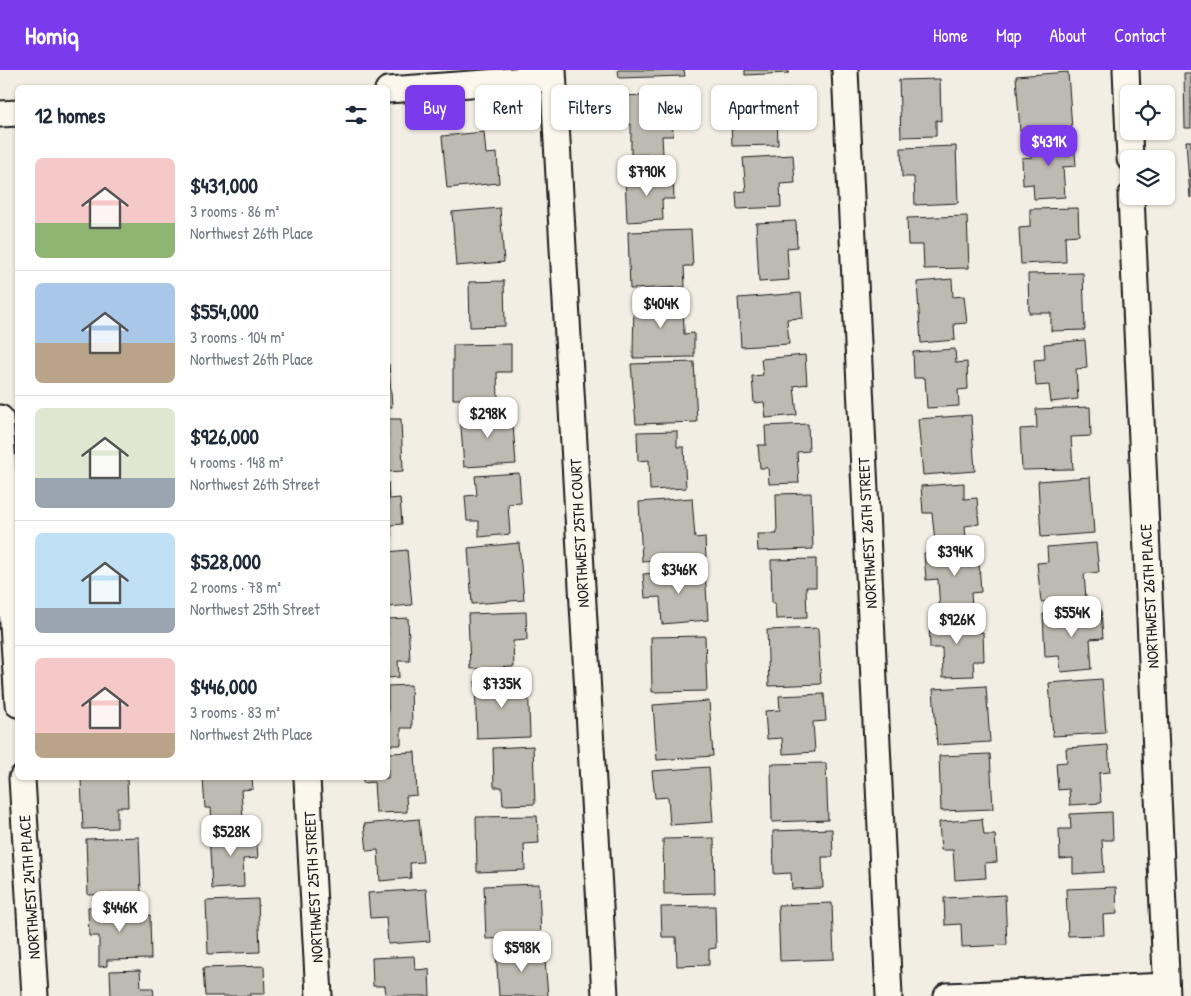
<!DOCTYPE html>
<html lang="en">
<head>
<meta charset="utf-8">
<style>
  body { margin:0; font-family:"Patrick Hand",sans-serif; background:#f6f6f7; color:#1f2937; height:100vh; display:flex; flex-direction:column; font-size:19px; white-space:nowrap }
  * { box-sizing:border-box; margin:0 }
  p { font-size:16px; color:#747a83 }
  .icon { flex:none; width:28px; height:28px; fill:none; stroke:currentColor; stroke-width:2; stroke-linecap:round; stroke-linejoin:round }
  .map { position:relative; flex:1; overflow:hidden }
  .side { position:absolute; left:15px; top:15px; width:375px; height:695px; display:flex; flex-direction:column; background:#fff; border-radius:8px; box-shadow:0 1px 4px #0004 }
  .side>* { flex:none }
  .banner { position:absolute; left:405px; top:15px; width:475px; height:45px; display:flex; gap:10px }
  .controls { position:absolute; left:1120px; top:15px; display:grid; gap:10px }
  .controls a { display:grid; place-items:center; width:55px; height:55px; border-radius:8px; background:#fff; box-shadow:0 1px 4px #0004; font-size:25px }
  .price { position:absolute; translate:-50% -42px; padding:0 11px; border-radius:10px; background:#fff; color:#222; font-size:16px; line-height:32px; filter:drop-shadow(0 1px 2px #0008) }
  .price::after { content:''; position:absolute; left:50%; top:30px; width:15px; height:11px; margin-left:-8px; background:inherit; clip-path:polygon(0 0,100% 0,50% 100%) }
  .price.selected { background:#7c3aed; color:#fff }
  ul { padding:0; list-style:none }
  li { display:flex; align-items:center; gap:15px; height:125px; padding:0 20px }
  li+li { border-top:1px solid #e0e1e3 }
  li span { display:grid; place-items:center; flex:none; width:140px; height:100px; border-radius:8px; color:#555 }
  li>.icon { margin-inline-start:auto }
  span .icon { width:60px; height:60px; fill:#fffc; stroke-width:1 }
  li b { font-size:21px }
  h2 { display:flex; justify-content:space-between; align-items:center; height:60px; padding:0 20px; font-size:21px }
  .pill { padding:0 18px; border-radius:8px; background:#fff; box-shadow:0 1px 4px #0004; font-size:18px; line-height:45px }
  .pill.selected { background:#7c3aed; color:#fff }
  header { display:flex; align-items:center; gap:30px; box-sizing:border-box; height:70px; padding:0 25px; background:#7c3aed; color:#fff }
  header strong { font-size:24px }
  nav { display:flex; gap:28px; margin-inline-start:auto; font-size:18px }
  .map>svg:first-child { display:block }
  .building { fill:#bdbab1; stroke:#1c1c1c }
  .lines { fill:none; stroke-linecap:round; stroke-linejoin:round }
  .minor-casing { stroke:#1c1c1c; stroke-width:29 }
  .minor { stroke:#fbf7ec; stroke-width:25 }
  .labels { text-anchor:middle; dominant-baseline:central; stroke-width:4.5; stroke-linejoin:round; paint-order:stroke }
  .street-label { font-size:16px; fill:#1c1c1c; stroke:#fbf7ec }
</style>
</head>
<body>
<header>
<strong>Homiq</strong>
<nav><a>Home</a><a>Map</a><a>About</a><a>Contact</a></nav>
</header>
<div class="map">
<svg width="1191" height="926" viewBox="0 0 1191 926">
  <rect width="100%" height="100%" fill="#f2eee4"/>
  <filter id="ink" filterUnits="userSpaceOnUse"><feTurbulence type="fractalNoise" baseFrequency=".02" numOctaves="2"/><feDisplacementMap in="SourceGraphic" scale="10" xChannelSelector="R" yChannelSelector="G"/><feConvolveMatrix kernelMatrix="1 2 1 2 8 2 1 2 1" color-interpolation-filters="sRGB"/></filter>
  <g filter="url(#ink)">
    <!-- building -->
    <path class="building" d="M 618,0 L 684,0 L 685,6 L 619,8 Z
      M 745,0 L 788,0 L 789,3 L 745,5 Z
      M 1068,2 L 1072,59 L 1020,62 L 1016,6 Z
      M 1184,3 L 1191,3 L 1191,58 L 1185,58 Z
      M 940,9 L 941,51 L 936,50 L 936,66 L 901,67 L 899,10 Z
      M 789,19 L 790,46 L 777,47 L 778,75 L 732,76 L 730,21 Z
      M 660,25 L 661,39 L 672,39 L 673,66 L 662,66 L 663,84 L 631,85 L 631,54 L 618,55 L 617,26 Z
      M 484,62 L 486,84 L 497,83 L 499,113 L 447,118 L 442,66 Z
      M 1074,68 L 1076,96 L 1063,97 L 1065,127 L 1034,129 L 1033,114 L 1023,115 L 1022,88 L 1032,87 L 1030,71 Z
      M 1186,71 L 1191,71 L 1191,128 L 1190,128 Z
      M 956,76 L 958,133 L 915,135 L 914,107 L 902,107 L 901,78 Z
      M 793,85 L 795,113 L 780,114 L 781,137 L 737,139 L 736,122 L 746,121 L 743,88 Z
      M 673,106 L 674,129 L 662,129 L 663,150 L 627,152 L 625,107 Z
      M 500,138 L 504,192 L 456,196 L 452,142 Z
      M 1078,138 L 1079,165 L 1065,166 L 1066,192 L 1021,194 L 1019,158 L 1030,157 L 1030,139 Z
      M 967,146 L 969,198 L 924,199 L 923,175 L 908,175 L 907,148 Z
      M 796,151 L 797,177 L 787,178 L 789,210 L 759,212 L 756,153 Z
      M 691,160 L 693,196 L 684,196 L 685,217 L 630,219 L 628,162 Z
      M 1083,203 L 1085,260 L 1051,261 L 1051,243 L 1029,243 L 1028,204 Z
      M 952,209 L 953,227 L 964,226 L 967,253 L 954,254 L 955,270 L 921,273 L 917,212 Z
      M 504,211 L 505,256 L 470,257 L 469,212 Z
      M 801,223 L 803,248 L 787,249 L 789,274 L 741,277 L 738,228 Z
      M 683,226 L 684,264 L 694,263 L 694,287 L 633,288 L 634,227 Z
      M 1085,270 L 1087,298 L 1076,299 L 1078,329 L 1051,332 L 1049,315 L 1036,316 L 1034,290 L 1045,289 L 1044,274 Z
      M 511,274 L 511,302 L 497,302 L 498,329 L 453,329 L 453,275 Z
      M 955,279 L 956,293 L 967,292 L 968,319 L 958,320 L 959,336 L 927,338 L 925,308 L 914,308 L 913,282 Z
      M 805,285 L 807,314 L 794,316 L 797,345 L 766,348 L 764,332 L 754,333 L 752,306 L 763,305 L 761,289 Z
      M 694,292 L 697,352 L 636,354 L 631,294 Z
      M 388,294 L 389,294 L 392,337 L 388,337 Z
      M 1090,337 L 1091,366 L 1071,367 L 1073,399 L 1022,400 L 1020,359 L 1037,358 L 1036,339 Z
      M 512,341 L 516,394 L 464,397 L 460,344 Z
      M 971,345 L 975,401 L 923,405 L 918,349 Z
      M 388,349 L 401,349 L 403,401 L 388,402 Z
      M 808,354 L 809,381 L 797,382 L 799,413 L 769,414 L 768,398 L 760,398 L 758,375 L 766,375 L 765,356 Z
      M 677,361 L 677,377 L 684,377 L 686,418 L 650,420 L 649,390 L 638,391 L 637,362 Z
      M 519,403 L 521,433 L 508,434 L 510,464 L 479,467 L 479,451 L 467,451 L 465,426 L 477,425 L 475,406 Z
      M 1090,407 L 1094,463 L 1041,467 L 1038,411 Z
      M 388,412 L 389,429 L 400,428 L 402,454 L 391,455 L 392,470 L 388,471 Z
      M 964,413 L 964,429 L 977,428 L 979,454 L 965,456 L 966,470 L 935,472 L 932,443 L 923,443 L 921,416 Z
      M 811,423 L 813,479 L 758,481 L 757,464 L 777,464 L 776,424 Z
      M 692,428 L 695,468 L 705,467 L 706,487 L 642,491 L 639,432 Z
      M 519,473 L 524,530 L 472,534 L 468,478 Z
      M 1096,473 L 1099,502 L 1084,504 L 1086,528 L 1041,532 L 1037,493 L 1048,492 L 1047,477 Z
      M 978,479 L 981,522 L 971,523 L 972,538 L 940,541 L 938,509 L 926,510 L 924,483 Z
      M 407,480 L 412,535 L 388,537 L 388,482 Z
      M 816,489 L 816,517 L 806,517 L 807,548 L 776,549 L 775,533 L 772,533 L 771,490 Z
      M 705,499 L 708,550 L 662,554 L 660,527 L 645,528 L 643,504 Z
      M 1101,539 L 1103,568 L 1090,569 L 1092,599 L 1061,602 L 1059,586 L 1045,587 L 1043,544 Z
      M 526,542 L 527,570 L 513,571 L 514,597 L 470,599 L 468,544 Z
      M 971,547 L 971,562 L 983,562 L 984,591 L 973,591 L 974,606 L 943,607 L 942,578 L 930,578 L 929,548 Z
      M 408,548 L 410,591 L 398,591 L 399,607 L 388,608 L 388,549 Z
      M 818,558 L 821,614 L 769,616 L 767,560 Z
      M 705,566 L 707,621 L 652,622 L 651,567 Z
      M 528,609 L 530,667 L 477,669 L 475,611 Z
      M 1102,609 L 1106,663 L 1053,666 L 1049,613 Z
      M 411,615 L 412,658 L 401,658 L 401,675 L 388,675 L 388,616 Z
      M 986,616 L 990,672 L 937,675 L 933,619 Z
      M 824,624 L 826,651 L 813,652 L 815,682 L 783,684 L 782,668 L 767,669 L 765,641 L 780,640 L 779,626 Z
      M 709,631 L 713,686 L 657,690 L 653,635 Z
      M 1108,675 L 1110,702 L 1099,703 L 1101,733 L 1070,735 L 1069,719 L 1058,720 L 1056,693 L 1067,692 L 1066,678 Z
      M 533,676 L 535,734 L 503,735 L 502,717 L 494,717 L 493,678 Z
      M 415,682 L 417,725 L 406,726 L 407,742 L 376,743 L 374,712 L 363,713 L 363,708 L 388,708 L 388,683 Z
      M 990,684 L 993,739 L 941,741 L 939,686 Z
      M 826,693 L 828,750 L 772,752 L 771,694 Z
      M 709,697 L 713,752 L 670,755 L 668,727 L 655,728 L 652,701 Z
      M 81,708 L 127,708 L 128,737 L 117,737 L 117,758 L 83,759 Z
      M 203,708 L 252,708 L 253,719 L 241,720 L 243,750 L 212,752 L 211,738 L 205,738 Z
      M 1112,742 L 1113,770 L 1102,770 L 1104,802 L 1073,804 L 1073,788 L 1060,789 L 1059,759 L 1071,759 L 1070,744 Z
      M 537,746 L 539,773 L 524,774 L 525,800 L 477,802 L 476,747 Z
      M 419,749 L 423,792 L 410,793 L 411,808 L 380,811 L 378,780 L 367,781 L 364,754 Z
      M 982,749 L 984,765 L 995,765 L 997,792 L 985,793 L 986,808 L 955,810 L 953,780 L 941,780 L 939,752 Z
      M 832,759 L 833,787 L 822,787 L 823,818 L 792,819 L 791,803 L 774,804 L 773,761 Z
      M 256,761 L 258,788 L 243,789 L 244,817 L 212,819 L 209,762 Z
      M 139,767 L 141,823 L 88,825 L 86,769 Z
      M 714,768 L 715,823 L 664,824 L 663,769 Z
      M 539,814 L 541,867 L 486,869 L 484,816 Z
      M 1116,817 L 1117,844 L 1103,845 L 1104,865 L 1068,866 L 1066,819 Z
      M 426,819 L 430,871 L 388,874 L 386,847 L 370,848 L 368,823 Z
      M 1005,825 L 1007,875 L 962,877 L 961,854 L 945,855 L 944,828 Z
      M 258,829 L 260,882 L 208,884 L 206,831 Z
      M 832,833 L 834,889 L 780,891 L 778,835 Z
      M 134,835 L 134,845 L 150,845 L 151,889 L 107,890 L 107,896 L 99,897 L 99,866 L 89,866 L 88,837 Z
      M 715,836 L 716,878 L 709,879 L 709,895 L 677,896 L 676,867 L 662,867 L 661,837 Z
      M 544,878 L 548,926 L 499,926 L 496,883 Z
      M 414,886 L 415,900 L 429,899 L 430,926 L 386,926 L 385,916 L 373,916 L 372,888 Z
      M 264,896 L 265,924 L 250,924 L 250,926 L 205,926 L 203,898 Z
      M 140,900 L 141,918 L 153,918 L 154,926 L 111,926 L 110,901 Z"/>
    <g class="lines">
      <!-- minor casing -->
      <g class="minor-casing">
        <path id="minor" d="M 553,0 L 605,926
          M 845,0 L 889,926
          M 1126,0 L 1130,89
          M 388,20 L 553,8
          M 0,44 L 18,43
          M 1131,126 L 1167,926
          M 0,348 L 18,634
          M 22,708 L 35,926
          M 307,708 L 319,926
          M 947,926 L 1166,916"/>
      </g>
      <!-- minor -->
      <use href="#minor" class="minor"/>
    </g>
  </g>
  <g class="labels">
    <!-- street labels -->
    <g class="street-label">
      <text transform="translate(579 463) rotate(-93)">NORTHWEST 25TH COURT</text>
      <text transform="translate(867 463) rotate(-93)">NORTHWEST 26TH STREET</text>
      <text transform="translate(1149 526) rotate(-93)">NORTHWEST 26TH PLACE</text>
      <text transform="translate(29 817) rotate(-94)">NORTHWEST 24TH PLACE</text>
      <text transform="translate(313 817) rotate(-93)">NORTHWEST 25TH STREET</text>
    </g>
  </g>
</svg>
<div class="controls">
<a><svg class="icon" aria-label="locate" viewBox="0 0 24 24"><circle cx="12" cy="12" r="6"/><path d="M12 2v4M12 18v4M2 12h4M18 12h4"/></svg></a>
<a><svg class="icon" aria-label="layers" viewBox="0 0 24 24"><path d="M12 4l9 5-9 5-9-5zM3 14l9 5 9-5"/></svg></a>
</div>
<b class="price selected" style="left:1049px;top:97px">$431K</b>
<b class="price" style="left:647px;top:127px">$790K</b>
<b class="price" style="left:661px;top:259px">$404K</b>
<b class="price" style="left:488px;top:369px">$298K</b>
<b class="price" style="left:955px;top:507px">$394K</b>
<b class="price" style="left:679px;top:525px">$346K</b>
<b class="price" style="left:1072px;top:568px">$554K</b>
<b class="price" style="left:957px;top:575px">$926K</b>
<b class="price" style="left:502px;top:639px">$735K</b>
<b class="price" style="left:231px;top:787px">$528K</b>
<b class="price" style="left:120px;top:863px">$446K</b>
<b class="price" style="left:522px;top:903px">$598K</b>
<div class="banner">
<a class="pill selected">Buy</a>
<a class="pill">Rent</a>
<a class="pill">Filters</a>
<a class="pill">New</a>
<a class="pill">Apartment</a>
</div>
<section class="side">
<h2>12 homes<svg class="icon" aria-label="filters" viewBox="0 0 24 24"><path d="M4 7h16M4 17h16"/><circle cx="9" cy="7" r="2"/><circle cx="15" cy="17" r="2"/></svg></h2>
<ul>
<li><span style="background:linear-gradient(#f6c9c9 65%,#8fb573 0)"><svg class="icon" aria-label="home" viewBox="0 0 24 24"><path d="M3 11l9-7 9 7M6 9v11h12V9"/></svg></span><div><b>$431,000</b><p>3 rooms · 86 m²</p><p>Northwest 26th Place</p></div></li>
<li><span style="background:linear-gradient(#a9c7e8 60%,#b9a48a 0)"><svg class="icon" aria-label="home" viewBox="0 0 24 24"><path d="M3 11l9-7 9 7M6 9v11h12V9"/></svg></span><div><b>$554,000</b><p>3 rooms · 104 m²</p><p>Northwest 26th Place</p></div></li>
<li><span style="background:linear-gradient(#dfe7d0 70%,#9aa5b1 0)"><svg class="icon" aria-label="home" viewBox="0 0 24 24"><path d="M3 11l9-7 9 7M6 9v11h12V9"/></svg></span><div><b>$926,000</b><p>4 rooms · 148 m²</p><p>Northwest 26th Street</p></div></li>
<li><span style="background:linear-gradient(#bfe0f5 75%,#9aa5b1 0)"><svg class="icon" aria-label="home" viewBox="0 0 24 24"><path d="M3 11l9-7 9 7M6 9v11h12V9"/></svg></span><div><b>$528,000</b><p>2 rooms · 78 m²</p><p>Northwest 25th Street</p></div></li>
<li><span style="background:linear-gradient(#f6c9c9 75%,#b9a48a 0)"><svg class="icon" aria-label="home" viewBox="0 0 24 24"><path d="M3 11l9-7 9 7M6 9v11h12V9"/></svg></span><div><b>$446,000</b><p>3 rooms · 83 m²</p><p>Northwest 24th Place</p></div></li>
</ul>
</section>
</div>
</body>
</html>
